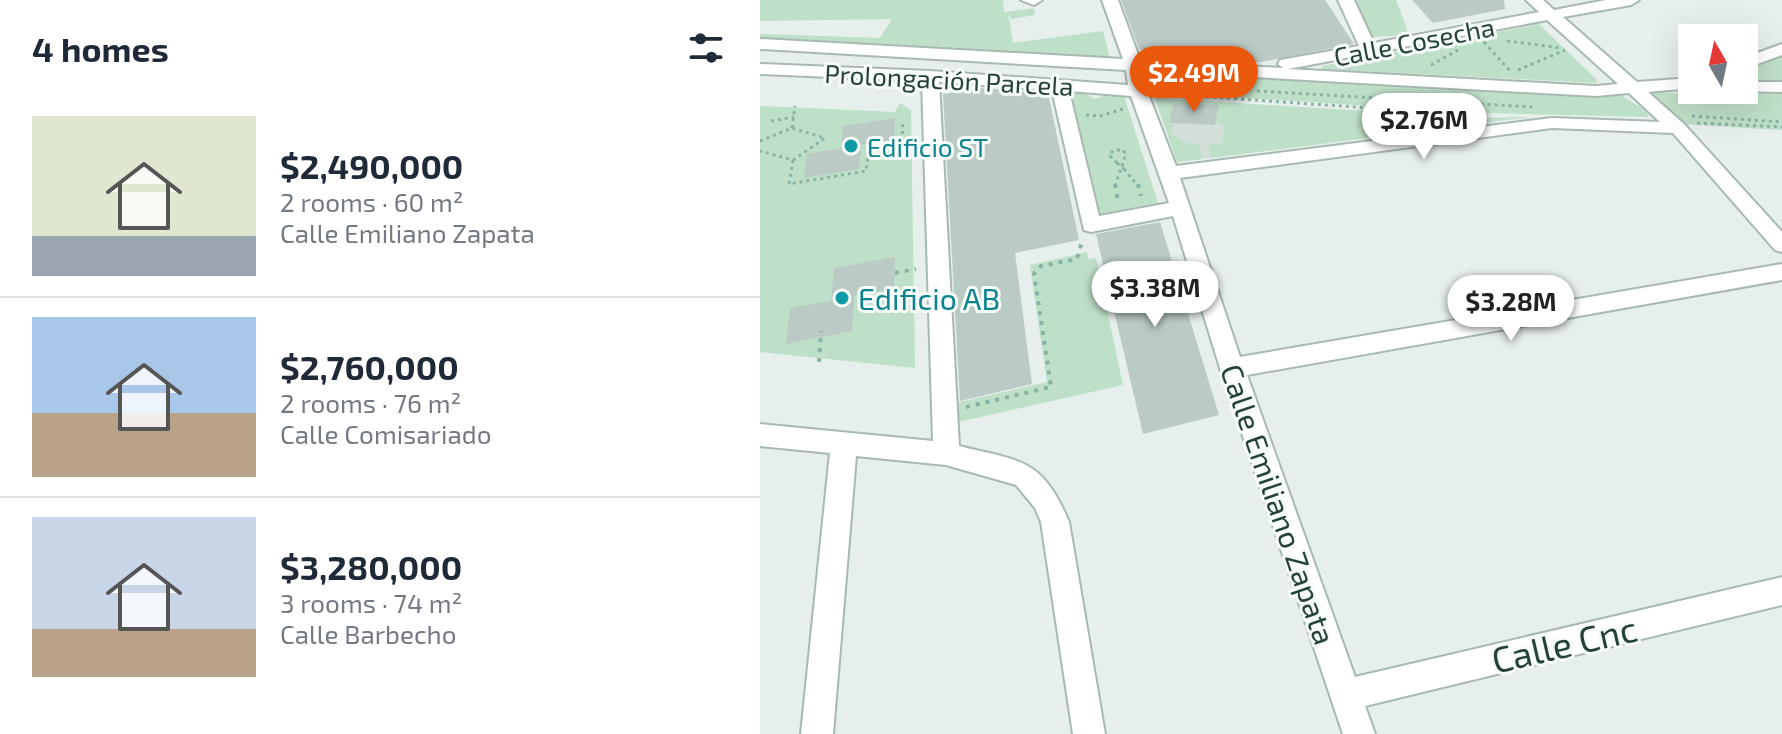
<!DOCTYPE html>
<html lang="en">
<head>
<meta charset="utf-8">
<style>
  body { margin:0; font-family:"Exo 2",sans-serif; background:#f2f2f3; color:#1f2937; height:100vh; display:flex; flex-direction:column; font-size:30px; white-space:nowrap }
  * { box-sizing:border-box; margin:0 }
  p { font-size:26px; color:#747a83 }
  .icon { flex:none; width:44px; height:44px; fill:none; stroke:currentColor; stroke-width:2; stroke-linecap:round; stroke-linejoin:round }
  .map { position:relative; flex:1; overflow:hidden }
  .drawer { display:flex; flex-direction:column; background:#fff; width:760px }
  .drawer>* { flex:none }
  .needle { width:52px; rotate:351deg }
  .tools { position:absolute; left:918px; top:24px; display:grid; gap:16px }
  .tools a { display:grid; place-items:center; width:80px; height:80px; border-radius:0px; background:#fff; box-shadow:0 8px 32px #0002; font-size:40px }
  .price { position:absolute; translate:-50% -68px; padding:0 18px; border-radius:28px; background:#fff; color:#222; font-size:26px; line-height:52px; filter:drop-shadow(0 2px 4px #0008) }
  .price::after { content:''; position:absolute; left:50%; top:48px; width:24px; height:18px; margin-left:-12px; background:inherit; clip-path:polygon(0 0,100% 0,50% 100%) }
  .price.selected { background:#ea580c; color:#fff }
  ul { padding:0; list-style:none }
  li { display:flex; align-items:center; gap:24px; height:200px; padding:0 32px }
  li+li { border-top:2px solid #e0e1e3 }
  li span { display:grid; place-items:center; flex:none; width:224px; height:160px; border-radius:0px; color:#555 }
  li>.icon { margin-inline-start:auto }
  span .icon { width:96px; height:96px; fill:#fffc; stroke-width:1 }
  li b { font-size:34px }
  h2 { display:flex; justify-content:space-between; align-items:center; height:96px; padding:0 32px; font-size:34px }
  main { display:flex; flex:1; min-height:0 }
  .map>svg:first-child { display:block }
  .built { fill:#d4dfda }
  .green { fill:#bfe0c8 }
  .building { fill:#bbcac4 }
  .lines { fill:none; stroke-linecap:round; stroke-linejoin:round }
  .minor-casing { stroke:#a8b8b2; stroke-width:4 }
  .path-far1 { stroke:#86b3a5; stroke-width:3; stroke-dasharray:3 4; stroke-linecap:butt }
  .path { stroke:#86b3a5; stroke-width:4; stroke-dasharray:4 6; stroke-linecap:butt }
  .minor { fill:#fff; fill-rule:evenodd }
  .path-bridge { stroke:#86b3a5; stroke-width:3; stroke-dasharray:3 4; stroke-linecap:butt }
  .culture-dot { fill:#0f9aa8; stroke:#f7fbf9; stroke-width:3 }
  .labels { text-anchor:middle; dominant-baseline:central; stroke-width:6; stroke-linejoin:round; paint-order:stroke }
  .far-street-label { font-size:26px; fill:#24423a; stroke:#f7fbf9 }
  .far-culture-label { font-size:26px; fill:#0d838f; stroke:#f7fbf9; text-anchor:start }
  .culture-label { font-size:30px; fill:#0d838f; stroke:#f7fbf9; text-anchor:start }
  .street-label { font-size:30px; fill:#24423a; stroke:#f7fbf9 }
  .near-street-label { font-size:36px; fill:#24423a; stroke:#f7fbf9 }
</style>
</head>
<body>
<main>
<section class="drawer">
<h2>4 homes<svg class="icon" aria-label="filters" viewBox="0 0 24 24"><path d="M4 7h16M4 17h16"/><circle cx="9" cy="7" r="2"/><circle cx="15" cy="17" r="2"/></svg></h2>
<ul>
<li><span style="background:linear-gradient(#dfe7d0 75%,#9aa5b1 0)"><svg class="icon" aria-label="home" viewBox="0 0 24 24"><path d="M3 11l9-7 9 7M6 9v11h12V9"/></svg></span><div><b>$2,490,000</b><p>2 rooms · 60 m²</p><p>Calle Emiliano Zapata</p></div></li>
<li><span style="background:linear-gradient(#a9c7e8 60%,#b9a48a 0)"><svg class="icon" aria-label="home" viewBox="0 0 24 24"><path d="M3 11l9-7 9 7M6 9v11h12V9"/></svg></span><div><b>$2,760,000</b><p>2 rooms · 76 m²</p><p>Calle Comisariado</p></div></li>
<li><span style="background:linear-gradient(#c9d6e8 70%,#b9a48a 0)"><svg class="icon" aria-label="home" viewBox="0 0 24 24"><path d="M3 11l9-7 9 7M6 9v11h12V9"/></svg></span><div><b>$3,280,000</b><p>3 rooms · 74 m²</p><p>Calle Barbecho</p></div></li>
</ul>
</section>
<div class="map">
<svg width="1022" height="734" viewBox="0 0 1022 734">
  <rect width="100%" height="100%" fill="#e6efeb"/>
  <!-- built -->
  <path class="built" d="M 395,98 L 482,103 L 472,155 L 417,162 Z"/>
  <!-- green -->
  <path class="green" d="M 0,0 L 243,0 L 244,12 L 274,8 L 275,15 L 251,19 L 248,13 L 253,43 L 343,31 L 350,58 L 0,39 L 0,34 L 120,38 L 132,19 L 0,21 Z
    M 597,0 L 636,0 L 649,35 L 608,37 Z
    M 779,24 L 837,80 L 836,83 L 562,69 L 562,66 Z
    M 1022,42 L 1022,80 L 996,81 L 984,73 L 984,55 Z
    M 391,73 L 862,96 L 885,110 L 889,117 L 723,113 L 422,94 L 392,86 Z
    M 308,91 L 325,93 L 334,99 L 346,95 L 364,96 L 398,203 L 339,214 Z
    M 890,93 L 1022,94 L 1022,130 L 921,124 Z
    M 395,98 L 722,118 L 769,117 L 451,158 L 448,144 L 461,144 L 465,125 L 455,123 L 414,103 L 409,123 L 413,124 L 411,133 L 426,143 L 439,144 L 442,159 L 417,162 Z
    M 140,103 L 151,110 L 155,368 L 0,352 L 0,106 L 135,112 Z
    M 327,252 L 328,259 L 336,258 L 363,385 L 194,423 L 191,404 L 287,382 L 270,265 Z"/>
  <!-- building -->
  <path class="building" d="M 361,0 L 565,0 L 594,44 L 501,62 L 379,49 Z
    M 652,0 L 744,0 L 745,9 L 673,23 Z
    M 220,88 L 288,93 L 319,240 L 255,253 L 272,384 L 200,401 L 183,94 Z
    M 414,103 L 459,105 L 455,125 L 409,123 Z
    M 135,118 L 134,140 L 101,145 L 99,169 L 44,178 L 47,154 L 81,148 L 83,126 Z
    M 400,222 L 459,415 L 383,434 L 336,234 Z
    M 135,257 L 134,288 L 94,296 L 92,331 L 26,344 L 30,308 L 71,301 L 74,268 Z"/>
  <g class="lines">
    <!-- minor casing -->
    <g class="minor-casing">
      <path id="minor" d="M 261,0 L 282,0 L 274,5 Z
        M 342,0 L 358,0 L 380,60 L 523,68 L 518,64 L 520,60 L 599,46 L 578,0 L 594,0 L 614,43 L 779,12 L 766,0 L 783,0 L 794,10 L 846,0 L 879,0 L 871,5 L 803,17 L 877,82 L 932,78 L 932,88 L 888,92 L 924,124 L 1022,232 L 1022,252 L 1015,250 L 913,133 L 792,128 L 420,178 L 480,357 L 1022,264 L 1022,280 L 487,375 L 595,677 L 1022,577 L 1022,605 L 605,706 L 615,734 L 583,734 L 460,368 L 413,216 L 331,232 L 324,230 L 292,90 L 179,82 L 199,446 C 261,461 282,458 309,522 L 345,734 L 313,734 L 281,522 L 275,508 L 256,485 L 186,465 L 96,456 L 73,734 L 41,734 L 70,453 L 0,446 L 0,424 L 173,441 L 162,81 L 0,74 L 0,64 L 170,71 L 368,85 L 366,70 L 0,49 L 0,39 L 363,59 ZM 787,20 L 858,84 L 836,86 L 528,69 ZM 383,71 L 836,96 L 869,93 L 900,122 L 792,118 L 416,166 L 387,91 ZM 309,91 L 371,96 L 409,203 L 339,216 Z
        M 1022,44 L 1022,55 L 984,69 L 984,58 Z
        M 984,82 L 1022,82 L 1022,92 L 978,91 L 984,90 Z"/>
    </g>
    <!-- path-far1 -->
    <path class="path-far1" d="M 747,41 L 802,48
      M 724,42 L 750,71
      M 671,65 L 698,50
      M 758,70 L 805,50
      M 398,89 L 421,95 L 712,115
      M 497,91 L 772,107
      M 326,115 L 340,116 L 366,108
      M 932,116 L 1022,122
      M 11,121 L 34,117
      M 937,123 L 1022,127
      M 32,128 L 35,106
      M 0,141 L 32,128 L 65,138 L 33,160 L 0,151
      M 142,141 L 143,120
      M 33,160 L 29,184 L 106,171 L 108,158 L 152,138
      M 364,169 L 378,186
      M 355,186 L 366,154 L 363,150 L 354,150 L 349,155 L 357,163"/>
    <!-- path -->
    <path class="path" d="M 355,184 L 358,201
      M 378,184 L 381,196
      M 135,273 L 156,269
      M 59,362 L 61,331
      M 206,407 L 291,387 L 274,274 L 281,266 L 317,259 L 322,241"/>
    <!-- minor -->
    <use href="#minor" class="minor"/>
    <!-- path-bridge -->
    <path class="path-bridge" d="M 357,163 L 364,169"/>
  </g>
  <!-- markers -->
  <g class="culture-dot">
    <circle cx="91" cy="146" r="8"/>
    <circle cx="82" cy="298" r="8"/>
  </g>
  <g class="labels">
    <!-- far-street labels -->
    <g class="far-street-label">
      <text transform="translate(654 41) rotate(-11)">Calle Cosecha</text>
      <text transform="translate(189 79) rotate(3)">Prolongación Parcela</text>
    </g>
    <!-- far-culture labels -->
    <g class="far-culture-label">
      <text x="107" y="146">Edificio ST</text>
    </g>
    <!-- culture labels -->
    <g class="culture-label">
      <text x="98" y="298">Edificio AB</text>
    </g>
    <!-- street labels -->
    <g class="street-label">
      <text transform="translate(519 504) rotate(71)">Calle Emiliano Zapata</text>
    </g>
    <!-- near-street labels -->
    <g class="near-street-label">
      <text transform="translate(804 643) rotate(-13)">Calle Cnc</text>
    </g>
  </g>
</svg>
<div class="tools">
<a><svg class="needle" viewBox="-14 -14 28 28"><path d="M0-13l5 13h-10z" fill="#e53935"/><path d="M0 13l5-13h-10z" fill="#747a83"/></svg></a>
</div>
<b class="price selected" style="left:434px;top:114px">$2.49M</b>
<b class="price" style="left:664px;top:161px">$2.76M</b>
<b class="price" style="left:395px;top:329px">$3.38M</b>
<b class="price" style="left:751px;top:343px">$3.28M</b>
</div>
</main>
</body>
</html>
